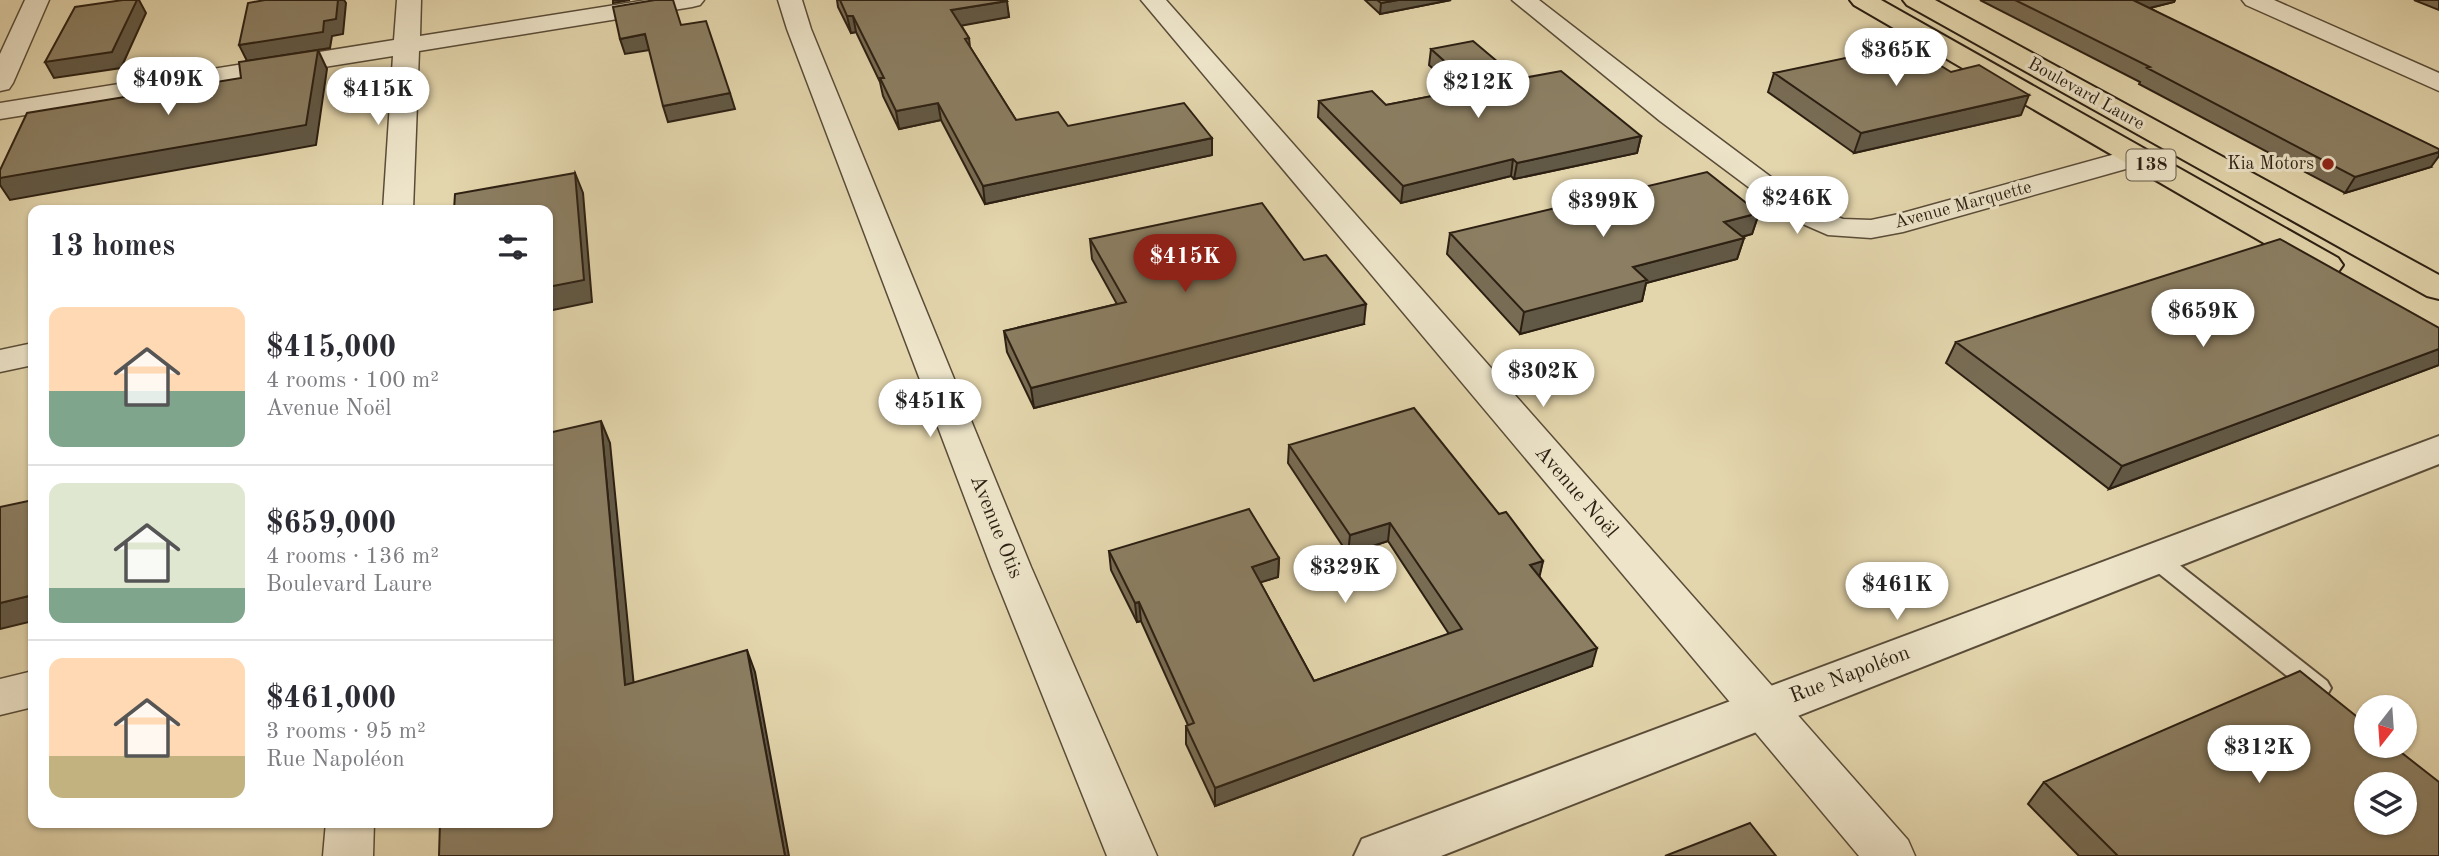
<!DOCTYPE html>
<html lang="en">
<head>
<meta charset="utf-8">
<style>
  body { margin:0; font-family:"Old Standard TT",serif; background:#f2f2f3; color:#2b2b33; height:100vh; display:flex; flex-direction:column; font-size:26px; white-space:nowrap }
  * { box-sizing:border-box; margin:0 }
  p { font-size:23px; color:#7c7c81 }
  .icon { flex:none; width:38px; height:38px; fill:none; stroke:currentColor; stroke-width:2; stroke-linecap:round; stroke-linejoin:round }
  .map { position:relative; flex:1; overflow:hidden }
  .sheet { position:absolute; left:28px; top:205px; width:525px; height:623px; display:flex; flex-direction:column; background:#fff; border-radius:14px; box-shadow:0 2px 5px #0004 }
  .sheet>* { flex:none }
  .needle { width:46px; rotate:197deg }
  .fabs { position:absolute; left:2354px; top:695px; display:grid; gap:14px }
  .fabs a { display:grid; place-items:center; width:63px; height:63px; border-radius:50%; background:#fff; box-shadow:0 2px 5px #0004; font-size:35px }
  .price { position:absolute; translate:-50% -60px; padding:0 16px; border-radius:24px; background:#fff; color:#222; font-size:23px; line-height:46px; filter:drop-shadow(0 2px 4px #0008) }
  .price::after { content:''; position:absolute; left:50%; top:42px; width:21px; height:16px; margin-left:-10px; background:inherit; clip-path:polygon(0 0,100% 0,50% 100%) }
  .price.active { background:#8f2418; color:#fff }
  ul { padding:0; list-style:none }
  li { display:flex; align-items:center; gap:21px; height:175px; padding:0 21px }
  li+li { border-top:2px solid #e1e1e2 }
  li span { display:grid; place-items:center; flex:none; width:196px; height:140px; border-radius:14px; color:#555 }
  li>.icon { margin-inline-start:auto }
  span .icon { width:84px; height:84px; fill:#fffc; stroke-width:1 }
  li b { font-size:30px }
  h2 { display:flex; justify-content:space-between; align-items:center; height:84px; padding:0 21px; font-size:30px }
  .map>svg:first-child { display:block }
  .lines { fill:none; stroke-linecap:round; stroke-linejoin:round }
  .service-casing { stroke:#594c38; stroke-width:4 }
  .minor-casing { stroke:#594c38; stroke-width:3 }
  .tertiary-casing { stroke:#594c38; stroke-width:4 }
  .trunk-casing { stroke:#2b1f12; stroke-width:4 }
  .service { fill:#ede4c9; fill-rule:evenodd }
  .minor { fill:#ede4c9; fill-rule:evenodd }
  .tertiary { fill:#ede4c9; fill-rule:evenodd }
  .trunk { fill:#e3d5ac; fill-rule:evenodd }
  .wall { fill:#786c54; stroke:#2b1f12; stroke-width:2 }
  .shaded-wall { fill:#615845; stroke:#2b1f12; stroke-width:2 }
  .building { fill:#8b7e62; stroke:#2b1f12; stroke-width:2; fill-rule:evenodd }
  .poi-dot { fill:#8f2418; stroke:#ede4c9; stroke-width:2.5 }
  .labels { text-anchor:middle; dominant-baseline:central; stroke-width:6; stroke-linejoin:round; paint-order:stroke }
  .far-street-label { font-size:18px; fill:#2b1f12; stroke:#ede4c9 }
  .far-poi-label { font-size:18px; fill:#2b1f12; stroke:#ede4c9; text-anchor:end }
  .shield { fill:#ede4c9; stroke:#655a49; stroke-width:2 }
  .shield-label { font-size:19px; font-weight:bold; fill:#2b1f12 }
  .street-label { font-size:21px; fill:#2b1f12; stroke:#ede4c9 }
</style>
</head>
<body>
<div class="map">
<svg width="2439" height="856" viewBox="0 0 2439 856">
  <rect width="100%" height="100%" fill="#e3d5ac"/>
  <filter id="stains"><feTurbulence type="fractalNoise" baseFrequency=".00286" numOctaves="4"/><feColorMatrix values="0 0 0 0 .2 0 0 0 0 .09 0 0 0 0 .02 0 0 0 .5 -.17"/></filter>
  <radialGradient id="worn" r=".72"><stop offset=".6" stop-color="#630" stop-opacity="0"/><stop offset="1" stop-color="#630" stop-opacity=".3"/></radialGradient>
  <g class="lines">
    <!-- service casing -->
    <g class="service-casing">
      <path id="service" d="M 2155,550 L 2163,552 L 2327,681 L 2331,688 L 2327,695 L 2319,697 L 2311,695 L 2147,564 L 2144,558 L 2147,552 Z"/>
    </g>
    <!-- minor casing -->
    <g class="minor-casing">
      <path id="minor" d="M 25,0 L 49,0 L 13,83 L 9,89 L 0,91 L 0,54 Z
        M 397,0 L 421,0 L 420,36 L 647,0 L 704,0 L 700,5 L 692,7 L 419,51 L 413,210 L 383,210 L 393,56 L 0,119 L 0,103 L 394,40 Z
        M 778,0 L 802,0 L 811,29 L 1031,567 L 1157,856 L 1107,856 L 991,567 L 787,29 Z
        M 1141,0 L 1166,0 L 1908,840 L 1915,856 L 1859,856 Z
        M 1512,0 L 1539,0 L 1680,109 L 1771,177 L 1827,213 L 1843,219 L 1871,220 L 1899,214 L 2137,148 L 2147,151 L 2151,157 L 2147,163 L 1903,232 L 1871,238 L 1828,235 L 1805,225 L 1751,189 L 1660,121 Z
        M 2242,0 L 2274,0 L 2439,73 L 2439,91 L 2246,5 Z
        M 33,343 L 33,365 L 0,372 L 0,350 Z
        M 33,671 L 33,707 L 0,715 L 0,679 Z
        M 326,822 L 374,822 L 373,856 L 323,856 Z"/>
    </g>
    <!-- tertiary casing -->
    <g class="tertiary-casing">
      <path id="tertiary" d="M 2439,436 L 2439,464 L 1441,856 L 1354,856 L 1362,839 Z"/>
    </g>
    <!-- trunk casing -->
    <g class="trunk-casing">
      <path id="trunk" d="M 1850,0 L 1881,0 L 2338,258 L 2343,265 L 2338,272 L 2326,275 L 2314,272 L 1854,5 Z
        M 1903,0 L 1935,0 L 2439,275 L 2439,299 L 2427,296 L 1907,5 Z"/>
    </g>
    <!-- service -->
    <use href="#service" class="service"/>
    <!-- minor -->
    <use href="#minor" class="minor"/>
    <!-- tertiary -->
    <use href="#tertiary" class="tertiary"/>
    <!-- trunk -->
    <use href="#trunk" class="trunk"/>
  </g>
  <!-- wall -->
  <path class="wall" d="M 837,0 L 1006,0 L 1009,17 L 961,25 L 969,38 L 970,47 L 1016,120 L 1068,126 L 1212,155 L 985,204 L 941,120 L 899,129 L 883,96 L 880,82 L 856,32 L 851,33 L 838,7 Z
    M 1365,0 L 1451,0 L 1380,14 Z
    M 1980,0 L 2175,0 L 2174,2 L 2150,8 L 2431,167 L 2345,193 L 2139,84 L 2140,82 Z
    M 2414,0 L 2439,0 L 2439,10 Z
    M 1431,49 L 1518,79 L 1641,136 L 1637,153 L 1514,179 L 1511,176 L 1401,203 L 1318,117 L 1319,101 L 1386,105 L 1458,91 L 1429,65 Z
    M 1774,73 L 2021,115 L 1854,153 L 1768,92 Z
    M 1759,213 L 1752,234 L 1742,237 L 1744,238 L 1737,259 L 1646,283 L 1642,301 L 1520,334 L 1447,254 L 1450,233 Z
    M 1090,239 L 1304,260 L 1364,324 L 1034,408 L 1007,352 L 1004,331 L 1117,304 L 1092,259 Z
    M 2439,328 L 2439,365 L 2109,489 L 1946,363 L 1956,342 Z
    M 1289,445 L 1499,514 L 1543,561 L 1539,576 L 1592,666 L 1215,806 L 1186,744 L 1186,726 L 1188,725 L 1141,621 L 1137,622 L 1111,570 L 1109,551 L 1279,558 L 1278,577 L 1260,582 L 1314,681 L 1449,634 L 1388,541 L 1348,554 L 1288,463 Z
    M 2044,782 L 2439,856 L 2079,856 L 2028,804 Z"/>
  <!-- shaded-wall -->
  <path class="shaded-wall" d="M 137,0 L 139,0 L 146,13 L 121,68 L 54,78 L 45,62 Z
    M 338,0 L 344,0 L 346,3 L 343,34 L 332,36 L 330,48 L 247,61 L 239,45 L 324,21 Z
    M 613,0 L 630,0 L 613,3 Z
    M 1398,0 L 1451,0 L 1380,14 L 1381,3 Z
    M 2131,0 L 2175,0 L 2174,2 L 2125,14 Z
    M 1007,1 L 1009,17 L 954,27 L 951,10 Z
    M 847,16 L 853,16 L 856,32 L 851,33 Z
    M 645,34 L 650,50 L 625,54 L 620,39 Z
    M 318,50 L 327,69 L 316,145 L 10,200 L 0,185 L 0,178 Z
    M 730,93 L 735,109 L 668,122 L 663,106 Z
    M 2029,95 L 2021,115 L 1854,153 L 1861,133 Z
    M 938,103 L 941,120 L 899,129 L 896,111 Z
    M 1641,136 L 1637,153 L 1514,179 L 1517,163 Z
    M 1212,138 L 1212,155 L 985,204 L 983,186 Z
    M 2439,152 L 2439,156 L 2431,167 L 2345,193 L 2355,177 Z
    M 1513,159 L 1511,176 L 1401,203 L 1403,186 Z
    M 575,173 L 583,193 L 592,302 L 548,311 L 548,287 Z
    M 1759,213 L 1752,234 L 1718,243 L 1724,222 Z
    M 1744,238 L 1737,259 L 1646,283 L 1642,301 L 1520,334 L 1524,312 L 1633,267 Z
    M 1366,304 L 1364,324 L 1034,408 L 1031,388 Z
    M 2439,349 L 2439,365 L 2109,489 L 2122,466 Z
    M 601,421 L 610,443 L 636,707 L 625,685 Z
    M 1390,523 L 1388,541 L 1348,554 L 1350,535 Z
    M 1279,558 L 1278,577 L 1252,585 L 1252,567 Z
    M 1543,561 L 1539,579 L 1530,565 Z
    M 33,595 L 33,621 L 0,629 L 0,603 Z
    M 1139,602 L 1141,621 L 1137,622 L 1135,603 Z
    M 1597,648 L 1592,666 L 1215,806 L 1215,788 Z
    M 747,650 L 755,672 L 789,856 L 785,856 Z"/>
  <!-- building -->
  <path class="building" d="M 123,0 L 137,0 L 112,52 L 45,62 L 75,7 Z
    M 265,0 L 338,0 L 336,19 L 324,21 L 323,32 L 239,45 L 248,3 Z
    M 655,0 L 673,0 L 681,25 L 706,21 L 730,93 L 663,106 L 645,34 L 620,39 L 613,7 Z
    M 840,0 L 1006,0 L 1007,1 L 951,10 L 969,38 L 965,39 L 1016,120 L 1058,112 L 1068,126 L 1184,103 L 1212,138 L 983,186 L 938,103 L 896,111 L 880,78 L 884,78 L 853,16 L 847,16 Z
    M 1377,0 L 1398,0 L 1381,3 Z
    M 2015,0 L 2133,0 L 2439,149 L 2439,152 L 2355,177 L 2147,68 L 2150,67 Z
    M 1473,41 L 1518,79 L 1561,71 L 1641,136 L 1517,163 L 1513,159 L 1403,186 L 1319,101 L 1372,91 L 1386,105 L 1474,88 L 1431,49 Z
    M 1907,45 L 1951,72 L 1979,65 L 2029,95 L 1861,133 L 1774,73 Z
    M 318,50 L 306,125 L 0,178 L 0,170 L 27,113 L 241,78 L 239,62 Z
    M 1707,172 L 1759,213 L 1724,222 L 1744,238 L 1633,267 L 1647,280 L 1524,312 L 1450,233 Z
    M 575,173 L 584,280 L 548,287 L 548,210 L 454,210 L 455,194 Z
    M 1262,203 L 1304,260 L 1326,255 L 1366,304 L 1031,388 L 1004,331 L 1126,302 L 1090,239 Z
    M 2280,239 L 2439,328 L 2439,349 L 2122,466 L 1956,342 Z
    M 1414,408 L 1499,514 L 1506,512 L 1543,561 L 1530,565 L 1597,648 L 1215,788 L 1186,726 L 1194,723 L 1139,602 L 1135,603 L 1109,551 L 1249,509 L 1279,558 L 1252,567 L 1314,681 L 1462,629 L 1390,523 L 1350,535 L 1289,445 Z
    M 601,421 L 625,685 L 747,650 L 785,856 L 439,856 L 440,822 L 548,822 L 548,433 Z
    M 33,500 L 33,595 L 0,603 L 0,507 Z
    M 2300,671 L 2366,724 L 2366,746 L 2393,746 L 2439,782 L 2439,856 L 2118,856 L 2044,782 ZM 2366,784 L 2404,784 L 2404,822 L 2366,822 Z
    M 1750,823 L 1776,856 L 1665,856 Z"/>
  <!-- markers -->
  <circle class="poi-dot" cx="2328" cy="164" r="7"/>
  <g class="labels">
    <!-- far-street labels -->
    <g class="far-street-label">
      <text transform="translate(2086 94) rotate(29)">Boulevard Laure</text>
      <text transform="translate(1963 205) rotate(-15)">Avenue Marquette</text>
    </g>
    <!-- far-poi labels -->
    <g class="far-poi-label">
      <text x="2314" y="164">Kia Motors</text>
    </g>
    <!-- shield labels -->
    <rect class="shield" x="2126.5" y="149.5" width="49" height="31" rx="5"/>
    <g class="shield-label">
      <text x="2151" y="165">138</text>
    </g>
    <!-- street labels -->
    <g class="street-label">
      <text transform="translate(1576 492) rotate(49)">Avenue Noël</text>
      <text transform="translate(996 527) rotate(68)">Avenue Otis</text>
      <text transform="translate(1850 675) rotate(-21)">Rue Napoléon</text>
    </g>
  </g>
  <rect width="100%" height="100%" filter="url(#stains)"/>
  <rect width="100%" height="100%" fill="url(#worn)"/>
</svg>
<div class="fabs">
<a><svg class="needle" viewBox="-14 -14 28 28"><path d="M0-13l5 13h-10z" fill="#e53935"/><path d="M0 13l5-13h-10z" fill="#7c7c81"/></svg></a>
<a><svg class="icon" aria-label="layers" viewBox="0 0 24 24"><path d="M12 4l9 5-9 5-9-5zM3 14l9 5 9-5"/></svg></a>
</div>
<b class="price" style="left:1896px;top:88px">$365K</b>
<b class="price" style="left:168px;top:117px">$409K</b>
<b class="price" style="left:1478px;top:120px">$212K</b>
<b class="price" style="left:378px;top:127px">$415K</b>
<b class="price" style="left:1797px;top:236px">$246K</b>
<b class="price" style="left:1603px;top:239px">$399K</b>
<b class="price active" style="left:1185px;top:294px">$415K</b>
<b class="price" style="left:2203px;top:349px">$659K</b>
<b class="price" style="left:1543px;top:409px">$302K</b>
<b class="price" style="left:930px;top:439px">$451K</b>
<b class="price" style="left:1345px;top:605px">$329K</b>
<b class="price" style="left:1897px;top:622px">$461K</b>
<b class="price" style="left:2259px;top:785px">$312K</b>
<section class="sheet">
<h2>13 homes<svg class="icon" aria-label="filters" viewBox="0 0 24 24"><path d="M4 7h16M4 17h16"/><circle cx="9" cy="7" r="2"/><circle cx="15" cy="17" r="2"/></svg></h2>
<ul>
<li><span style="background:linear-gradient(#ffd9b3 60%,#7fa58c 0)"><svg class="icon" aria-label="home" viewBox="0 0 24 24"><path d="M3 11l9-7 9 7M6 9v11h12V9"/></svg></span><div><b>$415,000</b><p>4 rooms · 100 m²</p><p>Avenue Noël</p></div></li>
<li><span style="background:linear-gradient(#dfe7d0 75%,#7fa58c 0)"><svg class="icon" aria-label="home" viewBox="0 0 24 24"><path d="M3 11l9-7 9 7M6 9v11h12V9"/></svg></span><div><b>$659,000</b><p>4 rooms · 136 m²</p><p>Boulevard Laure</p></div></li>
<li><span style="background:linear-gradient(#ffd9b3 70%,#c2b280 0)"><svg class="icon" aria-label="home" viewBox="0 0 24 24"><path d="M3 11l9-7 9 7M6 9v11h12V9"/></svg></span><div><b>$461,000</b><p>3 rooms · 95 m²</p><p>Rue Napoléon</p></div></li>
</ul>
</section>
</div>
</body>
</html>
